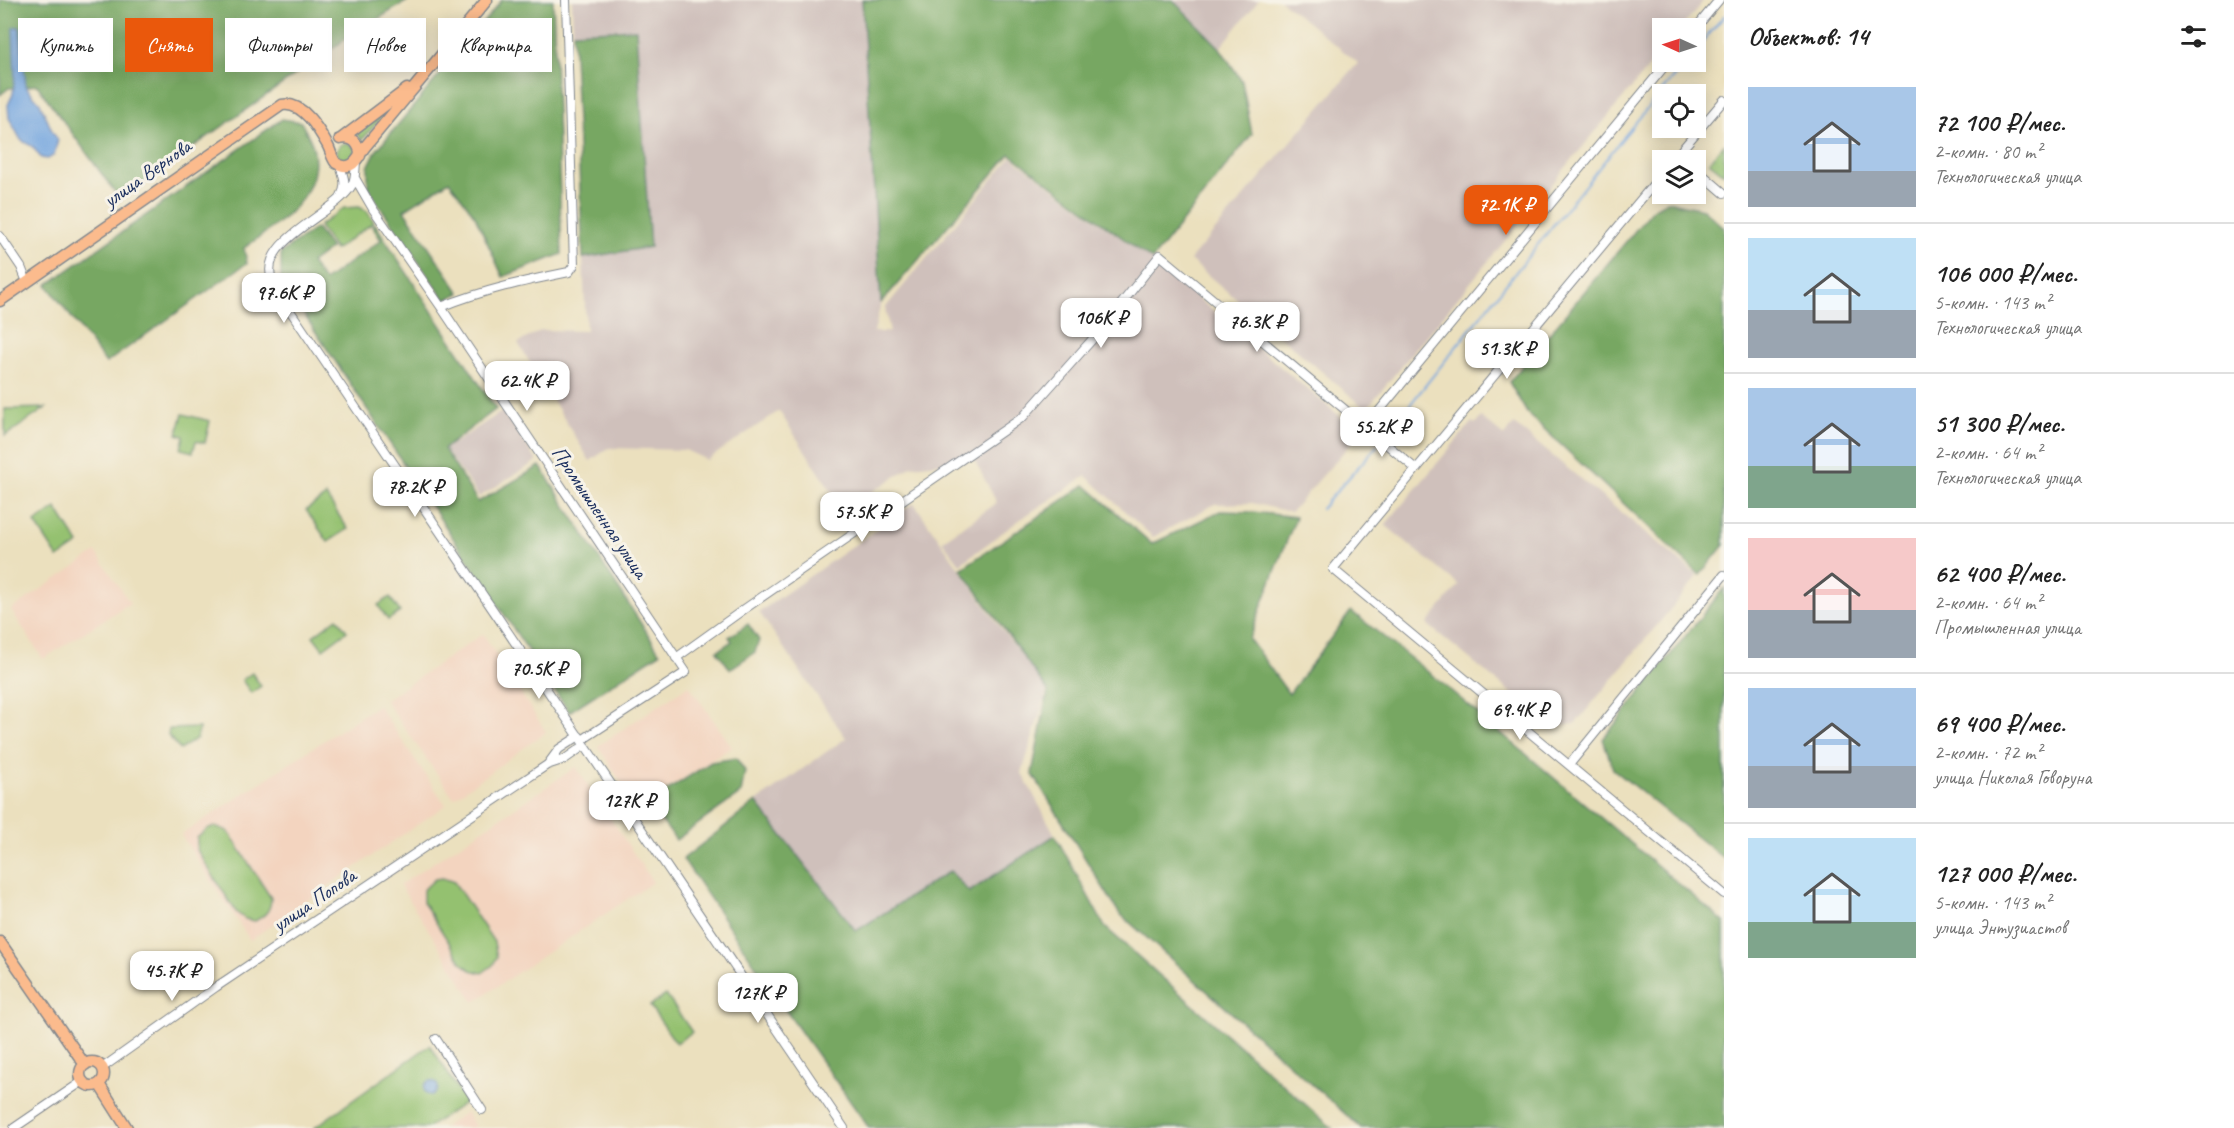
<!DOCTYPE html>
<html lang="ru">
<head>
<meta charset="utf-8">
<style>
  body { margin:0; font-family:Caveat,sans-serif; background:#f2f2f2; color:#222; height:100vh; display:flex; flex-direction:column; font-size:22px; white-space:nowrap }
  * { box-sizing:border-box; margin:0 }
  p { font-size:20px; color:#767676 }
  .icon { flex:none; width:33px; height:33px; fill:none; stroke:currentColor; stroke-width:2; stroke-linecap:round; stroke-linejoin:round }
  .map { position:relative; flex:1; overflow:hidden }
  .side { display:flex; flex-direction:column; background:#fff; width:510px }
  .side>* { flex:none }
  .top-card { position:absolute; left:18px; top:18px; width:570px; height:54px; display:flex; gap:12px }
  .needle { width:39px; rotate:273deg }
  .controls { position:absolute; left:1652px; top:18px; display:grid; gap:12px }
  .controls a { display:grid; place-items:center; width:54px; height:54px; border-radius:0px; background:#fff; box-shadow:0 3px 15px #0003; font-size:30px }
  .price { position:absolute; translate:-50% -51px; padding:0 14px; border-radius:12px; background:#fff; color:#222; font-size:20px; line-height:39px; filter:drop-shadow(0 2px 3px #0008) }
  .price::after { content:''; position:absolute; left:50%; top:36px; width:18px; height:14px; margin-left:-9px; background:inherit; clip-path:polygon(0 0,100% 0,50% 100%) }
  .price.on { background:#ea580c; color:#fff }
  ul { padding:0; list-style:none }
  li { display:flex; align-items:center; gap:18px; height:150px; padding:0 24px }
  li+li { border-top:2px solid #e0e0e0 }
  li span { display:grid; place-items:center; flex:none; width:168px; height:120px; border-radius:0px; color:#555 }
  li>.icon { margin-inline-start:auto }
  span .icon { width:72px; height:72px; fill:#fffc; stroke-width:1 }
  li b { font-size:26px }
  h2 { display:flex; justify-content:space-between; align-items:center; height:72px; padding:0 24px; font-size:26px }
  .pill { padding:0 21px; border-radius:0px; background:#fff; box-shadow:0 3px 15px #0003; font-size:21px; line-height:54px }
  .pill.on { background:#ea580c; color:#fff }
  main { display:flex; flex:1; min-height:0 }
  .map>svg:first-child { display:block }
  .built { fill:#f3d4bf }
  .industrial { fill:#cfc0bb }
  .green { fill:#94c16f; stroke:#587866; stroke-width:1.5 }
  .forest { fill:#77a762; stroke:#496b60; stroke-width:1.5 }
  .water { fill:#73a5df; stroke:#476a9e; stroke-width:1.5 }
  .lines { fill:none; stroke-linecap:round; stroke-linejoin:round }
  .stream { stroke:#73a5df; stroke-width:2 }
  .minor-casing { stroke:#83888e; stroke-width:10 }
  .major-casing { stroke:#83888e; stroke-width:13 }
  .minor { stroke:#fff; stroke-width:8 }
  .major { stroke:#fbbb8d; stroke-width:10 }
  .labels { text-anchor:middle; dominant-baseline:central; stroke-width:6; stroke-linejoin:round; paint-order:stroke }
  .street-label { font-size:21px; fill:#1b2f5e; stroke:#f7f3e8 }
</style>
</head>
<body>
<main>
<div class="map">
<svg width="1724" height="1128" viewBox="0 0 1724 1128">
  <rect width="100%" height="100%" fill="#f7f3e8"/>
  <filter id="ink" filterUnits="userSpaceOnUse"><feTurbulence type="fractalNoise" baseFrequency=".0167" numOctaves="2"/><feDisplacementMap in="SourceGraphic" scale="12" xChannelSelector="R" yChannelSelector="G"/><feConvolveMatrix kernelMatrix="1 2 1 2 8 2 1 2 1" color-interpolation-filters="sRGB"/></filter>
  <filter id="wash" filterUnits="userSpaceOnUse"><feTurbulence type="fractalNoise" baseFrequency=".008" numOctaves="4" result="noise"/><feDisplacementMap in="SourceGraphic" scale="24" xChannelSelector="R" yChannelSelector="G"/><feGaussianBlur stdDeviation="1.35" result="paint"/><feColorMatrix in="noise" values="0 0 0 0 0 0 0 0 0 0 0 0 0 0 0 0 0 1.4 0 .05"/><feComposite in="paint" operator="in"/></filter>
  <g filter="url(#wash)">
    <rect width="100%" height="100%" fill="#ebe0be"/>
    <!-- built -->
    <path class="built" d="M 96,552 L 130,603 L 43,659 L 11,610 Z
      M 483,634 L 546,732 L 454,798 L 385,700 Z
      M 689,685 L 732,747 L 637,808 L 598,746 Z
      M 378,705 L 446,805 L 250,940 L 181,835 Z
      M 576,767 L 653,882 L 474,1002 L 400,885 Z
      M 466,1112 L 476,1128 L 443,1128 Z"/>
    <!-- industrial -->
    <path class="industrial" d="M 572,0 L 862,0 L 881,303 L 874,332 L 890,332 L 885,308 L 1011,157 L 1163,269 L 1360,433 L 1291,512 L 1252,503 L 1215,504 L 1153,537 L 1086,476 L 1025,516 L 960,564 L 942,541 L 997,503 L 974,459 L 912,466 L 844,510 L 779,411 L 707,460 L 685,450 L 609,448 L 590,461 L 518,343 L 542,330 L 586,331 L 583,258 L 650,246 L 636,30 L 573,32 Z
      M 1173,0 L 1259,0 L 1220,48 Z
      M 1280,0 L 1704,0 L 1681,28 L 1662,28 L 1662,51 L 1366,409 L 1190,260 L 1358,63 Z
      M 503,411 L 537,461 L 479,497 L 445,449 Z
      M 1481,417 L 1504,436 L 1514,424 L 1698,576 L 1575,724 L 1552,726 L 1427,624 L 1459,585 L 1385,525 L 1472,422 L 1475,424 Z
      M 914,503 L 997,623 L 1047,689 L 1022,773 L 1055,835 L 969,893 L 950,871 L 856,931 L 756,802 L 846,738 L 759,612 Z"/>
    <!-- green -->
    <path class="green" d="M 382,115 L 383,116 L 362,140 L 356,133 Z
      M337 152a9 9 0 1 1 18 0a9 9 0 1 1-18 0Z
      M 1724,144 L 1724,174 L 1709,162 Z
      M 359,207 L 367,211 L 374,222 L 335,250 L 319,226 L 344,208 Z
      M 46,408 L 5,436 L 5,409 Z
      M 183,414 L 210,421 L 205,443 L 196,441 L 193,452 L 181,449 L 184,436 L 177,434 Z
      M 326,496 L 348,529 L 328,542 L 306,510 Z
      M 56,508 L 79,544 L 58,558 L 35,523 Z
      M 390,597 L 400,612 L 388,620 L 378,605 Z
      M 337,618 L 347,631 L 323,649 L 313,636 Z
      M 252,673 L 261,686 L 251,693 L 242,680 Z
      M 199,728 L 197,738 L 180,750 L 168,735 L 169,729 Z
      M 216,827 L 228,831 L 271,898 C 271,910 266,915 255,921 L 245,919 L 236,912 L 197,850 L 197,838 L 209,828 Z
      M 442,878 L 454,882 L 494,942 L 497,957 L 493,965 L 482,973 L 471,970 L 462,963 L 423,902 L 423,890 L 435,879 Z
      M 666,995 L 692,1032 L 676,1043 L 650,1006 Z
      M 430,1045 L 466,1102 L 427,1128 L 314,1128 Z"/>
    <!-- forest -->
    <path class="forest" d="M 0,0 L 409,0 L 350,36 L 120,199 L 37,85 L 9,88 L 0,95 Z
      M 502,0 L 553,0 L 562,254 L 503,277 L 475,216 L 449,181 L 404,210 L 460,293 L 445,300 L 368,189 L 368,167 L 376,151 Z
      M 862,0 L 1173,0 L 1220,48 L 1242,81 L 1252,134 L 1152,260 L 1010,154 L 881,303 Z
      M 636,29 L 650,247 L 583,258 L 573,32 Z
      M 282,119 L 301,122 C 305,130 311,139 313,147 C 325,196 277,224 244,248 L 247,263 L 106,363 L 47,285 Z
      M 1667,201 L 1703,209 L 1724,228 L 1724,545 L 1700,575 L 1527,413 L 1509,382 L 1654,208 Z
      M 375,224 L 496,409 L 444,449 L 478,502 L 540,466 L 660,653 L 569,712 L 281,280 L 281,253 L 316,228 L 331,248 L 311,263 L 324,281 L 381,240 L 372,226 Z
      M 1085,485 L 1152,544 L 1220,511 L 1253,512 L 1296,517 L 1249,639 L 1289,694 L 1351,611 L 1442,683 L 1724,922 L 1724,1128 L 1361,1128 L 1119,913 L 1032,773 L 1048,691 L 961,569 Z
      M 1724,588 L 1724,859 L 1613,769 L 1603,739 Z
      M 748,624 L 759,640 L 755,652 L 730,669 L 717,651 L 732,641 L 729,637 Z
      M 736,758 L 745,771 L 741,793 L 676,840 L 648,803 L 711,762 Z
      M 756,802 L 856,931 L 950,871 L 969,892 L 1055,835 L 1105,927 L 1332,1128 L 869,1128 L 789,1015 L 683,859 Z"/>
    <!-- water -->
    <path class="water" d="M 13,27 L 19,27 L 20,29 L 26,87 L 40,103 L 53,133 L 58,140 L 54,155 L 48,159 L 41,158 L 33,147 L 21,140 L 9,118 L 8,105 L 13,94 L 15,76 Z
      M424 1088a7 7 0 1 1 14 0a7 7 0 1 1-14 0Z"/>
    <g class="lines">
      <!-- stream -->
      <path class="stream" d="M 1695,51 L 1724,16
        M 1385,436 L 1626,134 L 1686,62
        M 1321,509 L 1377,446"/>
    </g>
  </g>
  <g filter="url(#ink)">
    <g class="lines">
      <!-- minor casing -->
      <g class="minor-casing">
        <path id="minor" d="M 1695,29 L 1719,0
          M 1673,160 L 1724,100
          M 356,162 C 355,170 356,178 352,185 C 335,215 257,240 272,280 C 276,291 284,302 291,312 L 844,1128
          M 340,166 C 344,177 347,185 341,196
          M 1695,168 L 1724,193
          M 1662,174 L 1333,569 L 1724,894
          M 355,178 L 373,209 L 441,307 L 686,672 L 582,740
          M 0,236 L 21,267 L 27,282
          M 441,307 C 483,290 525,281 569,272 L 574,265 L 566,0
          M 1365,428 L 1668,62
          M 676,658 L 743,610 L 1023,417 L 1098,333 L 1160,255 L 1416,469
          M 548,764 L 559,749 L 579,736
          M 1569,765 L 1724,575
          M 436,1039 L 482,1110
          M 102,1068 L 216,987 L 547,765 L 565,759 L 585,745
          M 14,1128 L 83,1081"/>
      </g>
      <!-- major casing -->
      <g class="major-casing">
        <path id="major" d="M 342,138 L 407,89
          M 340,139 C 352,136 360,143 360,156
          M 0,301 L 282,105 C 303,101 319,130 328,146 C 331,152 332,158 336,163 C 351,172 357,161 364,148 L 487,0
          M 0,942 L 85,1065
          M80 1074a12 12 0 1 1 24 0a12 12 0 1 1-24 0Z
          M 99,1084 L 127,1128"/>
      </g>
      <!-- minor -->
      <use href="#minor" class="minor"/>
      <!-- major -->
      <use href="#major" class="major"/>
    </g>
  </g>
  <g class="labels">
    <!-- street labels -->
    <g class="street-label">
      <text transform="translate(147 173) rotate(-35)">улица Вернова</text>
      <text transform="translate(600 512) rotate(56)">Промышленная улица</text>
      <text transform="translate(314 900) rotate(-34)">улица Попова</text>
    </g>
  </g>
</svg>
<div class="controls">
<a><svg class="needle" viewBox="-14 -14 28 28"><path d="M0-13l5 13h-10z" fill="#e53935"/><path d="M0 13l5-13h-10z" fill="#767676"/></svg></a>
<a><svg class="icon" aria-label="locate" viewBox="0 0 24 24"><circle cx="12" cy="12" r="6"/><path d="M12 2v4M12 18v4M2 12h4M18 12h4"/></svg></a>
<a><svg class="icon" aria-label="layers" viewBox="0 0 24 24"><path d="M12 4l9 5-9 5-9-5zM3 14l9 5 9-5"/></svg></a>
</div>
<b class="price on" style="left:1506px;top:236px">72.1K ₽</b>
<b class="price" style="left:284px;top:324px">97.6K ₽</b>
<b class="price" style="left:1101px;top:349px">106K ₽</b>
<b class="price" style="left:1257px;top:353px">76.3K ₽</b>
<b class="price" style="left:1507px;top:380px">51.3K ₽</b>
<b class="price" style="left:527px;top:412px">62.4K ₽</b>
<b class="price" style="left:1382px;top:458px">55.2K ₽</b>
<b class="price" style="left:415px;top:518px">78.2K ₽</b>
<b class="price" style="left:862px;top:543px">57.5K ₽</b>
<b class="price" style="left:539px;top:700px">70.5K ₽</b>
<b class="price" style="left:1520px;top:741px">69.4K ₽</b>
<b class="price" style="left:629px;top:832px">127K ₽</b>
<b class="price" style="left:172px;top:1002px">45.7K ₽</b>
<b class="price" style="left:758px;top:1024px">127K ₽</b>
<div class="top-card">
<a class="pill">Купить</a>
<a class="pill on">Снять</a>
<a class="pill">Фильтры</a>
<a class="pill">Новое</a>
<a class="pill">Квартира</a>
</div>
</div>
<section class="side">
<h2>Объектов: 14<svg class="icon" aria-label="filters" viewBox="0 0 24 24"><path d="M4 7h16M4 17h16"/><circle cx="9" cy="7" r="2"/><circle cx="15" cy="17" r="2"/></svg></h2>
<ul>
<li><span style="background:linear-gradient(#a9c7e8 70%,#9aa5b1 0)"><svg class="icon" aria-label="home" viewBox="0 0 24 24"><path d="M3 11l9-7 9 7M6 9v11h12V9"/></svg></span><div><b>72 100 ₽/мес.</b><p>2-комн. · 80 m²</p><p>Технологическая улица</p></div></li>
<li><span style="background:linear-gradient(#bfe0f5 60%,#9aa5b1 0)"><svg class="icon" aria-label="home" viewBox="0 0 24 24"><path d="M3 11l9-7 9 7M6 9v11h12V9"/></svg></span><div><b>106 000 ₽/мес.</b><p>5-комн. · 143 m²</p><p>Технологическая улица</p></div></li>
<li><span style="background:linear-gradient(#a9c7e8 65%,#7fa58c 0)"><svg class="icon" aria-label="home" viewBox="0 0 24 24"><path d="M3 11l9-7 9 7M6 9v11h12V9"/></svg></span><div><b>51 300 ₽/мес.</b><p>2-комн. · 64 m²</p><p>Технологическая улица</p></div></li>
<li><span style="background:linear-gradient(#f6c9c9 60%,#9aa5b1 0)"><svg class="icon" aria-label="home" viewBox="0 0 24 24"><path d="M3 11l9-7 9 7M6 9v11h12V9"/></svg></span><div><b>62 400 ₽/мес.</b><p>2-комн. · 64 m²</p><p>Промышленная улица</p></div></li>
<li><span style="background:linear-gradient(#a9c7e8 65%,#9aa5b1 0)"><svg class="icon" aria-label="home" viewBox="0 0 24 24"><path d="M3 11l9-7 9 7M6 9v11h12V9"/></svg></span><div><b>69 400 ₽/мес.</b><p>2-комн. · 72 m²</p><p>улица Николая Говоруна</p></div></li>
<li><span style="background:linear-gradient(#bfe0f5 70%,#7fa58c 0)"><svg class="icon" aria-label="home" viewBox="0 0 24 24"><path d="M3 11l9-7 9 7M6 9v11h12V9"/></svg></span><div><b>127 000 ₽/мес.</b><p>5-комн. · 143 m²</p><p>улица Энтузиастов</p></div></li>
</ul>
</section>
</main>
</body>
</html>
